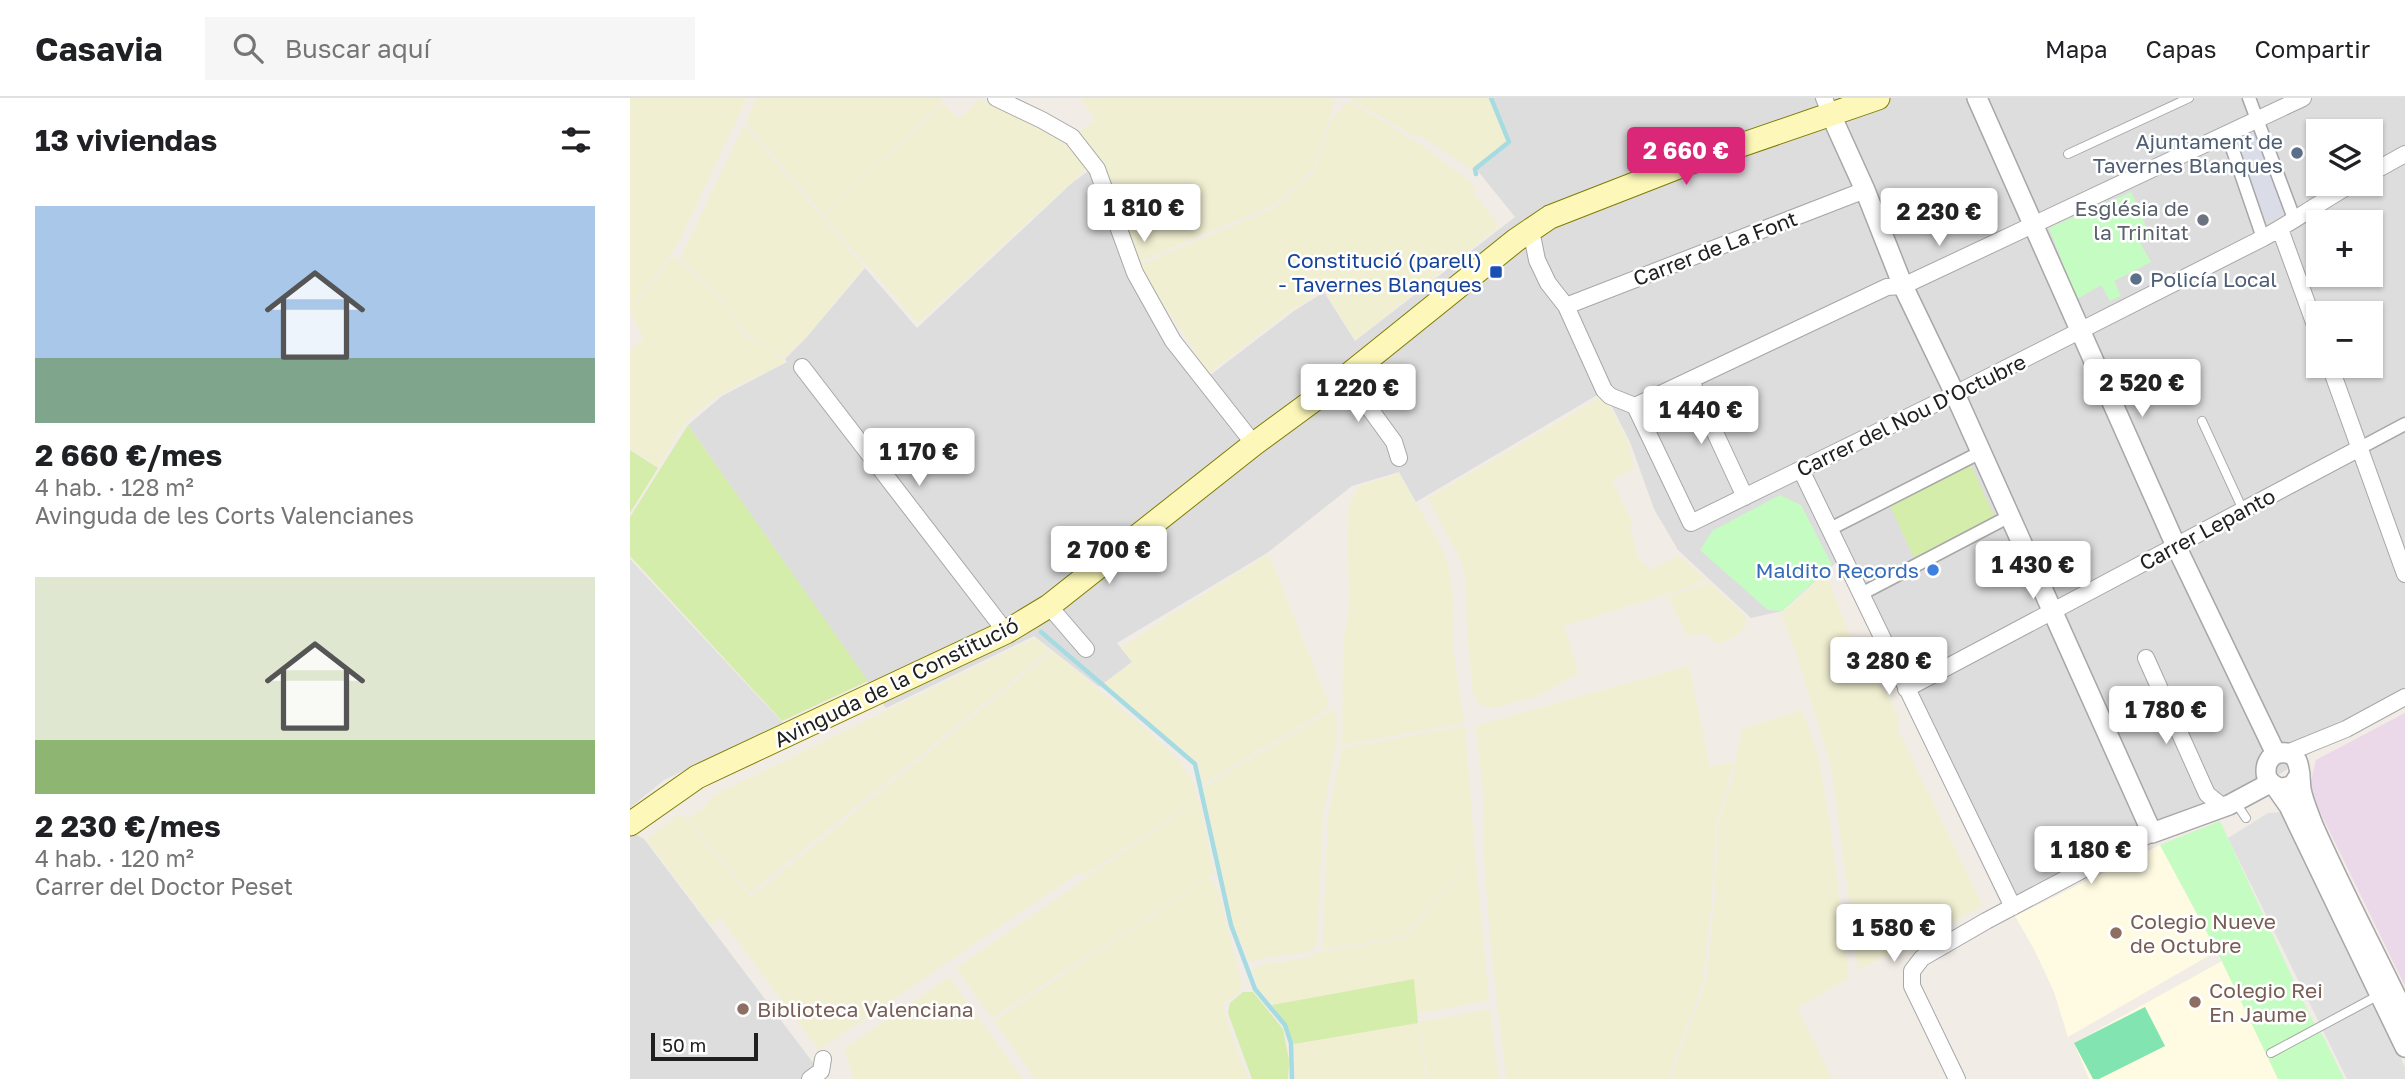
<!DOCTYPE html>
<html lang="es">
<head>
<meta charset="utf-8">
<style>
  body { margin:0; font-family:"Golos Text",sans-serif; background:#f6f6f6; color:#202124; height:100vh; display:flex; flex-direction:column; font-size:26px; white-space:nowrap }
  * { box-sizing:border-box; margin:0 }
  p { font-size:23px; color:#757577 }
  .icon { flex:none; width:38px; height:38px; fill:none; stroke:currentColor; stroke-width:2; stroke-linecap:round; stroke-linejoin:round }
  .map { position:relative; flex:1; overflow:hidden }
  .sheet { display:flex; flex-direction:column; background:#fff; width:630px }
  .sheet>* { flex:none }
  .fabs { position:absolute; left:1676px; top:21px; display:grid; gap:14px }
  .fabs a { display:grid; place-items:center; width:77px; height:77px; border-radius:0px; background:#fff; box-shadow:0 2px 5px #0004; font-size:35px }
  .scale { position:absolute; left:21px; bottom:18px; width:107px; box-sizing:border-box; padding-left:7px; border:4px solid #202020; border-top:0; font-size:19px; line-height:24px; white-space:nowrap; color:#202020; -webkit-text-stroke:5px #fff; paint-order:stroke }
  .price { position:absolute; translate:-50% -60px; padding:0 16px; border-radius:7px; background:#fff; color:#222; font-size:23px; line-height:46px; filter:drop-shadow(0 2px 4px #0008) }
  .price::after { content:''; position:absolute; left:50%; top:42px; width:21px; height:16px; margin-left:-10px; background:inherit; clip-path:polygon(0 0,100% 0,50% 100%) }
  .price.current { background:#db2777; color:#fff }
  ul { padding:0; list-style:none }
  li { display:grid; align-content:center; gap:14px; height:371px; padding:0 35px }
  li span { display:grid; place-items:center; height:217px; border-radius:0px; color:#555 }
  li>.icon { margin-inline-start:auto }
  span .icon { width:126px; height:126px; fill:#fffc; stroke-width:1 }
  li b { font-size:30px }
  h2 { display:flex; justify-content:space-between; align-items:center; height:84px; padding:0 35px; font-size:30px }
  header { display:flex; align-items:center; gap:42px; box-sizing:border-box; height:98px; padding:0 35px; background:#fff; border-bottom:2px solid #e0e0e0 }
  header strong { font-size:33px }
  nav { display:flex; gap:38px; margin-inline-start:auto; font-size:24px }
  .search { width:490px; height:63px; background:#f6f6f6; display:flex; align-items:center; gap:18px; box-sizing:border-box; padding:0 24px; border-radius:0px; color:#757577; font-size:26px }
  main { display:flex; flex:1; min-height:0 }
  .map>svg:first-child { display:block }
  .residential { fill:#dedddd; fill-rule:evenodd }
  .industrial { fill:#ebd8e9 }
  .education { fill:#fffbe2 }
  .farmland { fill:#f1efd1 }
  .grass { fill:#d4edaa }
  .park { fill:#c5fcc2 }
  .pitch { fill:#81e4b1 }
  .parking { fill:#e0e0e0 }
  .plaza { fill:#dadce7 }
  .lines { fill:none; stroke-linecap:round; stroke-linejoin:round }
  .stream { stroke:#a5dbe1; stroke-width:4.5 }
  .service-casing { stroke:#a7a7a7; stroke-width:10 }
  .pedestrian-casing { stroke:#a7a7a7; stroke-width:15 }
  .minor-casing { stroke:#a7a7a7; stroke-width:18 }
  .tertiary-casing { stroke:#a7a7a7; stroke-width:22 }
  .secondary-casing { stroke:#7f7d00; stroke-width:25 }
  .service { stroke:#fff; stroke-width:8 }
  .pedestrian { stroke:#fff; stroke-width:12 }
  .minor { stroke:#fff; stroke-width:16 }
  .tertiary { stroke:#fff; stroke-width:19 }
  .secondary { stroke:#fdf8b9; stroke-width:23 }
  .service-dot { fill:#5c6f8a; stroke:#fff; stroke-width:2.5 }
  .worship-dot { fill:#6b7280; stroke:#fff; stroke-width:2.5 }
  .transit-dot { fill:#1a4fb4; stroke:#fff; stroke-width:2.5 }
  .shop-dot { fill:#3f7fe0; stroke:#fff; stroke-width:2.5 }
  .education-dot { fill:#8d6e63; stroke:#fff; stroke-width:2.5 }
  .labels { text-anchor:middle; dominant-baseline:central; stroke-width:5; stroke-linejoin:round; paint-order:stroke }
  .service-label { font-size:21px; fill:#4e5e75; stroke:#fff; text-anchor:end }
  .worship-label { font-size:21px; fill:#5b616d; stroke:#fff; text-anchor:end }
  .street-label { font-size:21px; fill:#202020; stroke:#fff }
  .transit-label { font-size:21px; fill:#164399; stroke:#fff; text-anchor:end }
  .shop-label { font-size:21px; fill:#366cbe; stroke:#fff; text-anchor:end }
  .education-label { font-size:21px; fill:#785e54; stroke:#fff; text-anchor:start }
</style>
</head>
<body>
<header>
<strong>Casavia</strong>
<div class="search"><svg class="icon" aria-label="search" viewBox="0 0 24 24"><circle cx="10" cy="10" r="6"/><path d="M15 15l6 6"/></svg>Buscar aquí</div>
<nav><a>Mapa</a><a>Capas</a><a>Compartir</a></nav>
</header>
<main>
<section class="sheet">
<h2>13 viviendas<svg class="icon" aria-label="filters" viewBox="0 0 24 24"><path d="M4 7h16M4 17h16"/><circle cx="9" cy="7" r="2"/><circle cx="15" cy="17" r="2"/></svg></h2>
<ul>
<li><span style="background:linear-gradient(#a9c7e8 70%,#7fa58c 0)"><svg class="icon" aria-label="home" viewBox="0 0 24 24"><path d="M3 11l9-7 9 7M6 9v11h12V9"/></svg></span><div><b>2 660 €/mes</b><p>4 hab. · 128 m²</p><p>Avinguda de les Corts Valencianes</p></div></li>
<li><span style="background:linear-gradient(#dfe7d0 75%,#8fb573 0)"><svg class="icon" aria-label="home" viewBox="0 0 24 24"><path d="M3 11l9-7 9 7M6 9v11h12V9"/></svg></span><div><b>2 230 €/mes</b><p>4 hab. · 120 m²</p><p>Carrer del Doctor Peset</p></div></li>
</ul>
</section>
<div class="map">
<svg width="1775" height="981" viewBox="0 0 1775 981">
  <rect width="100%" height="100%" fill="#f1ece6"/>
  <!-- residential -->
  <path class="residential" d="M 863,0 L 1775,0 L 1775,599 L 1716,631 L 1622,695 L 1522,735 L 1371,806 L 1207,464 L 1152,513 L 1121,520 L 1048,452 L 1024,411 L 1000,344 L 974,293 L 786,404 L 769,374 L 722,388 L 637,455 L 487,545 L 502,564 L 469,589 L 404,538 L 256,610 L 58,327 L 92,298 L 157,264 L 155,261 L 176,240 L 235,170 L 287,230 L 442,85 L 465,68 L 505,175 L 574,282 L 664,213 L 694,194 L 725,243 L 885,119 L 847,72 L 881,45 ZM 1689,33 L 1741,33 L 1741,86 L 1689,86 ZM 1689,124 L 1741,124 L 1741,177 L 1689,177 ZM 1689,215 L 1741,215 L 1741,268 L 1689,268 Z
    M 0,733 L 14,741 L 187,970 L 180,981 L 0,981 Z"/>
  <!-- industrial -->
  <path class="industrial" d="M 1775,615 L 1775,888 L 1679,691 L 1686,662 Z"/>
  <!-- education -->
  <path class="education" d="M 1530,747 L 1587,853 L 1438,939 L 1424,894 L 1405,853 L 1385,818 Z
    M 1592,863 L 1648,981 L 1459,981 L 1444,945 Z"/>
  <!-- farmland -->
  <path class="farmland" d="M 0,0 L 117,0 L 48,146 L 0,212 Z
    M 126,0 L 313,0 L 308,8 L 193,117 L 116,25 Z
    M 451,0 L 703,0 L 705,4 L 683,72 L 644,107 L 508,164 L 446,37 L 465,22 Z
    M 719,0 L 860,0 L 878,43 L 842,72 L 795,41 L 780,36 Z
    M 350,1 L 382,13 L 428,36 L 446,53 L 458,69 L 288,225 L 193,118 L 313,6 L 329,21 Z
    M 719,3 L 793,48 L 838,82 L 845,90 L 843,95 L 867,125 L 866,131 L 725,242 L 694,192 L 660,213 L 579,275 L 508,168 L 646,109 L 684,74 L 701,22 Z
    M 114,27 L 234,169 L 176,239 L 154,260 L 136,247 L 120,239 L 111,231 L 95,203 L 50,160 Z
    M 43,157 L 97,207 L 110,233 L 119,241 L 136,248 L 156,264 L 90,296 L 59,321 L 47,336 L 28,369 L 0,350 L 0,252 L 14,241 L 0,214 Z
    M 974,297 L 998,344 L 1004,370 L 982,382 L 1003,426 L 999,428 L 1009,461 L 1021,472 L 1048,457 L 1076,482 L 1047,493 L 934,528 L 949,575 L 907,598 L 864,610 L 856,609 L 848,605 L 843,597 L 837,532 L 836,482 L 831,463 L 798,400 Z
    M 769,376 L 810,446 L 818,466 L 823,498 L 824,557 L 834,625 L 712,647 L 713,547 L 720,502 L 717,447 L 719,407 L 724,396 L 730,388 Z
    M 635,458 L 640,459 L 699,606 L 694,614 L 573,686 L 568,665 L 473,586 L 502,564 L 491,550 L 534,521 Z
    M 1196,475 L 1229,561 L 1261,602 L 1269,621 L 1267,630 L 1353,808 L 1228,872 L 1202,672 L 1167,557 L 1151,517 Z
    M 1079,485 L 1115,517 L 1116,522 L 1115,528 L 1107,538 L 1088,546 L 1074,535 L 1057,538 L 1038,498 Z
    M 405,540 L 420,552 L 120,795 L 57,720 L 72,711 L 84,697 Z
    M 423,553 L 520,635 L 549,662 L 562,683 L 568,702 L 453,778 L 450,774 L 189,952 L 91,821 L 116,800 L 81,827 L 16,741 L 51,715 L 120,798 L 133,789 Z
    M 1059,568 L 1080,669 L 1104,664 L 1086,727 L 1082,799 L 1073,883 L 1038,981 L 876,981 L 861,851 L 853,749 L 853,694 L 846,630 L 849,627 Z
    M 706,610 L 707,642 L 693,717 L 687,845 L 683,852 L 674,855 L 636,860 L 621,864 L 603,827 L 573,689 Z
    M 1172,612 L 1188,657 L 1200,726 L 1219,880 L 1167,910 L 1202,981 L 1040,981 L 1076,883 L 1085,800 L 1088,727 L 1103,678 L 1112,631 Z
    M 835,628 L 845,755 L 773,839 L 692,851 L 698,718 L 712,650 Z
    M 569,702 L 584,776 L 362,920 L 326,870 Z
    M 845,756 L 859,902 L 787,916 L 783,881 L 642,907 L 628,890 L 623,871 L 629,867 L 677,860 L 689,854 L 775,840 Z
    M 576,782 L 581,782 L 587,789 L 610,879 L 612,889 L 607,896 L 594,905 L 595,918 L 618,981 L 405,981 L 364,923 Z
    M 319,879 L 393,981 L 224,981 L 214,951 Z
    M 860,911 L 869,981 L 798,981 L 789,924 Z
    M 788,925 L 796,981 L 665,981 L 664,946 Z"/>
  <!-- grass -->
  <path class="grass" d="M 58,327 L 238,583 L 152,623 L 0,458 L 0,419 Z
    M 0,352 L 28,370 L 0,415 Z
    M 1340,365 L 1365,420 L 1285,462 L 1260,408 Z
    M 784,881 L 788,925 L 664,946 L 656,926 L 642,907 Z
    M 613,894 L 623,894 L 653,931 L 659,963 L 658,981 L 622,981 L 598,915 L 600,905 Z"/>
  <!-- park -->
  <path class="park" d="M 1501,94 L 1521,139 L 1510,145 L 1521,164 L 1484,183 L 1491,198 L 1480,203 L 1471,187 L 1447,201 L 1419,130 Z
    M 1150,397 L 1171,407 L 1202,467 L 1152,513 L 1138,512 L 1070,452 L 1082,433 Z
    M 1590,723 L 1681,920 L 1694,940 L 1714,981 L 1648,981 L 1587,853 L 1530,747 Z"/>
  <!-- pitch -->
  <path class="pitch" d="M 1515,909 L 1535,948 L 1469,981 L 1463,981 L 1444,945 Z"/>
  <!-- parking -->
  <path class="parking" d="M 0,461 L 153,625 L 34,682 L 0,710 Z
    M 1652,714 L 1775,969 L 1775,981 L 1717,981 L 1598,740 L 1638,715 Z"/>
  <!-- plaza -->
  <path class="plaza" d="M 1636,27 L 1659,94 L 1670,110 L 1626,127 L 1597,45 Z"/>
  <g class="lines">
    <!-- stream -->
    <path class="stream" d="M 846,76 L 845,71 L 879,44 L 861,0
      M 411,534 L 565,666 L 601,827 L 625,891 L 655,927 L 661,945 L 662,981"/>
    <!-- service casing -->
    <g class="service-casing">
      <path id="service" d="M 1438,56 L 1559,0
        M 1572,323 L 1613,412
        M 1606,705 L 1616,720
        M 1641,955 L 1749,897"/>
    </g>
    <!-- pedestrian casing -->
    <g class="pedestrian-casing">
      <path id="pedestrian" d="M 1619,0 L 1665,123
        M 1597,35 L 1633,140
        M 1730,350 L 1775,326
        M 1200,431 L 1351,354
        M 1231,496 L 1380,418"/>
    </g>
    <!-- minor casing -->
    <g class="minor-casing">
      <path id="minor" d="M 366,0 L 412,22 L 442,39 L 467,71 L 505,175 L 543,243 L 624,346
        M 1194,0 L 1201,17
        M 1741,75 L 1775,56
        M 1650,131 L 1689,238
        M 897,134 L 903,142 L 907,162 L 918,185 L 936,208 L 974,292 L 980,298 L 1005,308 L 1061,425 L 1325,296 L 1633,140 C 1664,123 1692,103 1722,86
        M 936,208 L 1235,92
        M 1700,268 L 1775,476
        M 172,269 L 376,534
        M 716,278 L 764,344 L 769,360
        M 1061,283 L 1115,399
        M 1005,308 L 1257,189 L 1273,188 L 1673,0
        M 1171,372 L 1383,809
        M 419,508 L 456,551
        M 1516,560 L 1577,696 L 1593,709
        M 1276,591 L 1730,350
        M 1657,655 L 1716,631 L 1775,599
        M 180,981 L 191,973 L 193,961
        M 1327,981 L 1282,888 L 1282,873 L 1292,860 L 1356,823 L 1522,735"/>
    </g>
    <!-- tertiary casing -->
    <g class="tertiary-casing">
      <path id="tertiary" d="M 1347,0 L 1546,448 L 1646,656
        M 1201,17 L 1235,92 L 1273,188 L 1325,296 L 1522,735 L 1599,707 L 1640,685
        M 1670,676 L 1663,687 C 1652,692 1643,690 1637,680 C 1634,669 1638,657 1650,655 C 1673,652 1669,678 1671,691 C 1673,703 1679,716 1683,727 C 1711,791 1745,854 1775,917
        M 1645,688 L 1659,708 L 1775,949"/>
    </g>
    <!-- secondary casing -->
    <g class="secondary-casing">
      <path id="secondary" d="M 0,726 L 67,679 L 376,534 L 419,508 L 624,346 L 722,274 L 886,142 L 920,119 L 1056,66 L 1248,0"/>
    </g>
    <!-- service -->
    <use href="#service" class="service"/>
    <!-- pedestrian -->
    <use href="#pedestrian" class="pedestrian"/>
    <!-- minor -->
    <use href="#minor" class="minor"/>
    <!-- tertiary -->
    <use href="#tertiary" class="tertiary"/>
    <!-- secondary -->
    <use href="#secondary" class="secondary"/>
  </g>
  <!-- markers -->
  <g class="service-dot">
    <circle cx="1667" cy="55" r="7"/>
    <circle cx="1506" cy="181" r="7"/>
  </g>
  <circle class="worship-dot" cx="1573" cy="122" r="7"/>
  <rect class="transit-dot" x="859" y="167" width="14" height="14" rx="3.5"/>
  <circle class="shop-dot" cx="1303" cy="472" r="7"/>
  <g class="education-dot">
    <circle cx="1486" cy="835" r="7"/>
    <circle cx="1565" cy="904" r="7"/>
    <circle cx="113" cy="911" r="7"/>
  </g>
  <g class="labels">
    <!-- service labels -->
    <g class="service-label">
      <text x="1653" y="43">Ajuntament de<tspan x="1653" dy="24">Tavernes Blanques</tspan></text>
      <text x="1520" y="181" text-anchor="start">Policía Local</text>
    </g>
    <!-- worship labels -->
    <g class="worship-label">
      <text x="1559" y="110">Església de<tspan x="1559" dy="24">la Trinitat</tspan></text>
    </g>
    <!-- street labels -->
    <g class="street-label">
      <text transform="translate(1085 150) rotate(-21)">Carrer de La Font</text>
      <text transform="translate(1281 317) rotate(-26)">Carrer del Nou D'Octubre</text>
      <text transform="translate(1577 431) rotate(-28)">Carrer Lepanto</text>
      <text transform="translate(266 584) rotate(-26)">Avinguda de la Constitució</text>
    </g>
    <!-- transit labels -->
    <g class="transit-label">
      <text x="852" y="162">Constitució (parell)<tspan x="852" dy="24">- Tavernes Blanques</tspan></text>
    </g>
    <!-- shop labels -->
    <g class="shop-label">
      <text x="1289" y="472">Maldito Records</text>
    </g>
    <!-- education labels -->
    <g class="education-label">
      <text x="1500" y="823">Colegio Nueve<tspan x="1500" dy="24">de Octubre</tspan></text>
      <text x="1579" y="892">Colegio Rei<tspan x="1579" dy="24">En Jaume</tspan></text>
      <text x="127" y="911">Biblioteca Valenciana</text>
    </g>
  </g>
</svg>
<div class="fabs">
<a><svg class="icon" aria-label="layers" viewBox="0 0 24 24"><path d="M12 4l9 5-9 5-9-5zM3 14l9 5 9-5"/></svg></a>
<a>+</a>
<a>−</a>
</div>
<div class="scale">50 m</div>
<b class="price current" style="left:1056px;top:89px">2 660 €</b>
<b class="price" style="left:514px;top:146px">1 810 €</b>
<b class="price" style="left:1309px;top:150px">2 230 €</b>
<b class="price" style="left:1512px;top:321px">2 520 €</b>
<b class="price" style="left:728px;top:326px">1 220 €</b>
<b class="price" style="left:1071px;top:348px">1 440 €</b>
<b class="price" style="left:289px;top:390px">1 170 €</b>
<b class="price" style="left:479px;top:488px">2 700 €</b>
<b class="price" style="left:1403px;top:503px">1 430 €</b>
<b class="price" style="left:1259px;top:599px">3 280 €</b>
<b class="price" style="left:1536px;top:648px">1 780 €</b>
<b class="price" style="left:1461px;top:788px">1 180 €</b>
<b class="price" style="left:1264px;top:866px">1 580 €</b>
</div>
</main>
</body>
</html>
